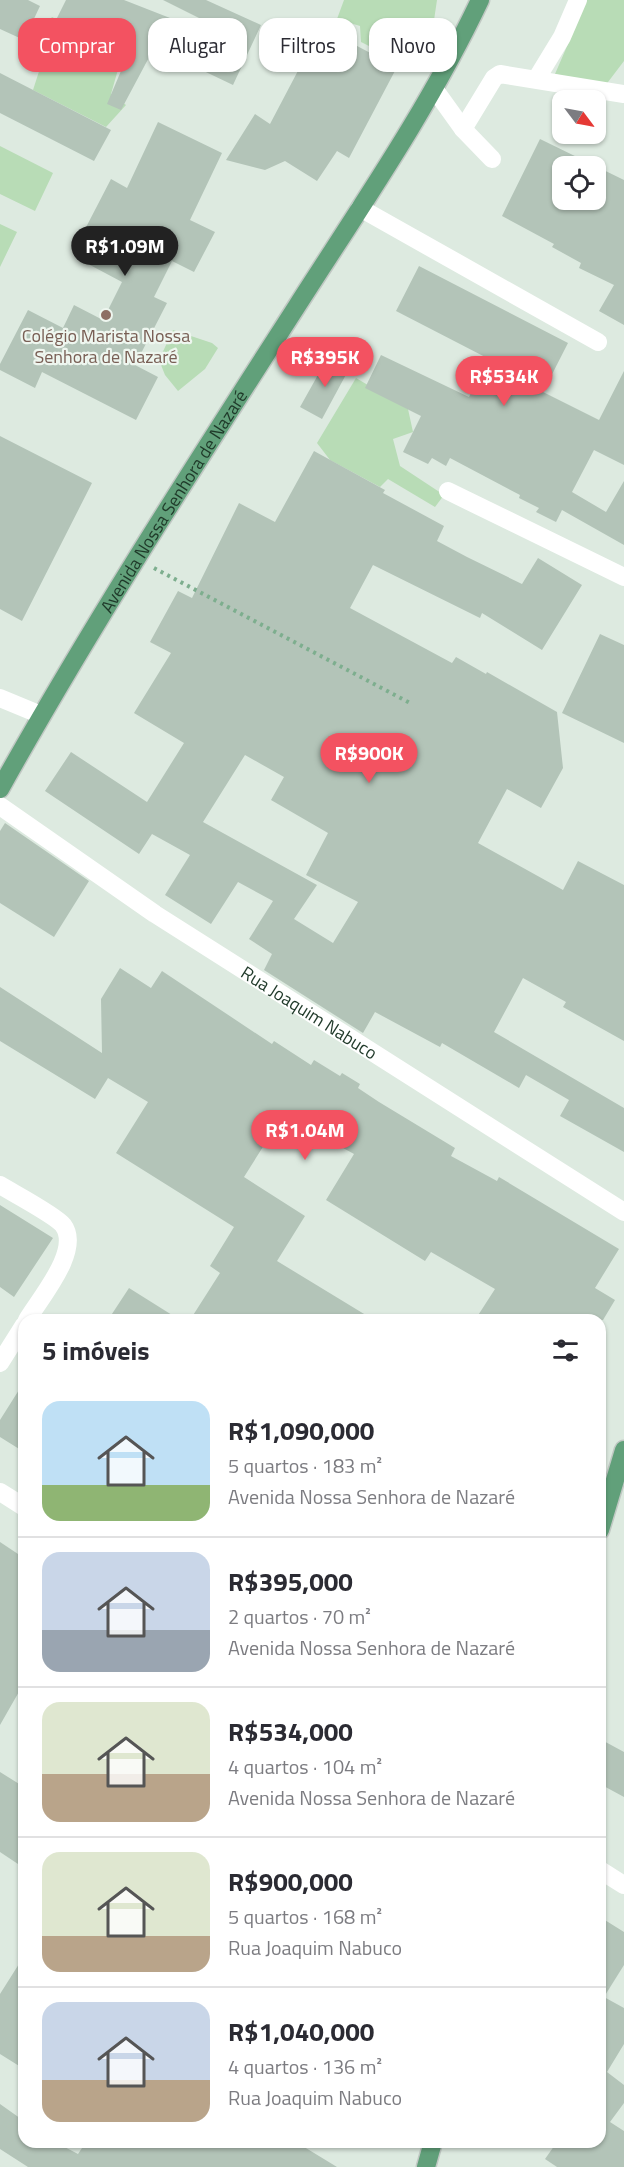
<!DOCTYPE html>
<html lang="pt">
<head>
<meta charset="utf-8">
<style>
  body { margin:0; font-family:"Titillium Web",sans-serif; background:#f7f7f7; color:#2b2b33; height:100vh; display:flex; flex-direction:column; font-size:22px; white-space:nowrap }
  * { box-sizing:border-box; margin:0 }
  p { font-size:20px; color:#7c7c81 }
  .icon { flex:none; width:33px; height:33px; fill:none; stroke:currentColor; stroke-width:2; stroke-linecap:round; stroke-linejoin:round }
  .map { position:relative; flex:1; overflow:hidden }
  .panel { position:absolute; left:18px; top:1314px; width:588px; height:834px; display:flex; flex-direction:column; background:#fff; border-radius:18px; box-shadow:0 2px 4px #0004 }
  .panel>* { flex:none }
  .guide { position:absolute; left:18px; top:18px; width:588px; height:54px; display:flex; gap:12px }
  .needle { width:39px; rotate:122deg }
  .fabs { position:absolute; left:552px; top:90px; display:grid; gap:12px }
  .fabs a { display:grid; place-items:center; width:54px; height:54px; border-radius:12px; background:#fff; box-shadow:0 2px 4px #0004; font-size:30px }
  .price { position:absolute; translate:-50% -51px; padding:0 14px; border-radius:21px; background:#f35261; color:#fff; font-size:20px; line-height:39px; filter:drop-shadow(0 2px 3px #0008) }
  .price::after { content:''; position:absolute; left:50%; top:36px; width:18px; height:14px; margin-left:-9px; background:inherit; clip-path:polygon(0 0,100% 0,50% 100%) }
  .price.current { background:#222; color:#fff }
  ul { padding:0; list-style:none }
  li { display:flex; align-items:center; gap:18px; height:150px; padding:0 24px }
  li+li { border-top:2px solid #e1e1e2 }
  li span { display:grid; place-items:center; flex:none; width:168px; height:120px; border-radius:18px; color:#555 }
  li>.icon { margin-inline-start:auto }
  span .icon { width:72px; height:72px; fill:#fffc; stroke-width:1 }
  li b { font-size:26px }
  h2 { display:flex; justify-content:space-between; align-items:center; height:72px; padding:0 24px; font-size:26px }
  .chip { padding:0 21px; border-radius:18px; background:#fff; box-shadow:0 2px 4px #0004; font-size:21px; line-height:54px }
  .chip.current { background:#f35261; color:#fff }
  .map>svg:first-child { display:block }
  .green { fill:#b8dcb6 }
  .building { fill:#b3c4b8; fill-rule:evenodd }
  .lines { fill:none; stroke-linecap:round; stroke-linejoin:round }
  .major-casing { stroke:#c0c8c3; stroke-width:21 }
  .path { stroke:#7dae8e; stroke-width:4; stroke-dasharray:3 4.5; stroke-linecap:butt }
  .minor { stroke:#fff; stroke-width:18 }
  .major { stroke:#61a07a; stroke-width:18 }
  .education-dot { fill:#8d6e63; stroke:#eef6ef; stroke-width:2 }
  .labels { text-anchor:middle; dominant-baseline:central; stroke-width:4.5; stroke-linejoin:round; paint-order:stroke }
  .education-label { font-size:18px; fill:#785e54; stroke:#eef6ef }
  .street-label { font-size:18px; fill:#1f3929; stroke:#eef6ef }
</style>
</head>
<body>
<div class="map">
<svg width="624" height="2167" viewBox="0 0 624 2167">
  <rect width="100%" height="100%" fill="#ddeae0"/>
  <!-- green -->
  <path class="green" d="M 344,0 L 437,0 L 433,27 L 422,54 L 399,61 L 361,42 L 360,26 L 337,19 Z
    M 587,0 L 624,0 L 624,61 L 605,86 L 555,74 Z
    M 52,17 L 123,52 L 111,94 L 126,105 L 106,127 L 33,90 L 43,59 L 47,23 Z
    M 0,146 L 53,173 L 35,211 L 0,194 Z
    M 0,224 L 17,232 L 0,267 Z
    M 173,330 L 212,343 L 218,348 L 205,369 L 178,391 L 165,375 L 159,360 Z
    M 356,378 L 408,409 L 413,432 L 393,439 L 400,466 L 444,495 L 435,507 L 388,479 L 380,487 L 330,460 L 317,443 Z"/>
  <!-- building -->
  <path class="building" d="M 0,0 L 28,0 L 40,6 L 24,40 L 0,29 Z
    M 66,0 L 124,0 L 170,18 L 121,110 L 107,104 L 129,52 L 57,18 Z
    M 163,0 L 206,0 L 261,25 L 233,85 L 187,63 L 207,22 Z
    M 321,27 L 397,67 L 349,158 L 337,151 L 317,181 L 285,161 L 265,170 L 226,160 L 255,114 L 270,124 Z
    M 0,73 L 111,130 L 94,161 L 0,113 Z
    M 158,122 L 222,153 L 190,220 L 215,232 L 194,272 L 172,261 L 154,297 L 167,303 L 135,365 L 158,377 L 136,420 L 42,372 L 35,388 L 0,370 L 0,364 L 28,310 L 63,328 L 74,305 L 103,320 L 122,282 L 90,265 L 100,245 L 82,235 L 111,179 L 127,188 Z
    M 540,139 L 624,180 L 624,325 L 599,311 L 614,285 L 579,268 L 581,263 L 552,247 L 554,244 L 502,216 ZM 562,166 L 596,166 L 596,200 L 562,200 Z
    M 419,266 L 568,343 L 543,392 L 599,420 L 624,371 L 624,465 L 594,450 L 572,492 L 606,512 L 624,481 L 624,545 L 562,510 L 556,522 L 536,512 L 539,508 L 519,498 L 520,495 L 450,458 L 446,466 L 432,458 L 428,464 L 403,452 L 421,416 L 365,388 L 381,355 L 469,397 L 489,359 L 396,311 Z
    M 328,357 L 349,369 L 322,419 L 300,407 Z
    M 0,436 L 92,483 L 22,621 L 0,609 Z
    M 314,451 L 385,490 L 383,493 L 444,526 L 437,541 L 467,557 L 522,584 L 538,558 L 582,585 L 542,650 L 482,613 L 480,618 L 373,565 L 350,608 L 452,663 L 456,657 L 486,674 L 487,672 L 557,712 L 563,768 L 541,808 L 507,789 L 478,843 L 563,890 L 578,861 L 624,885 L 624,1041 L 563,1007 L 566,1002 L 523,978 L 494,1032 L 624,1108 L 624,1152 L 560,1116 L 569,1100 L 526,1075 L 519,1088 L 442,1043 L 440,1047 L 375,1012 L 363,1033 L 264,970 L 272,954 L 249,939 L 273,901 L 238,882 L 211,924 L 165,895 L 190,855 L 152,834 L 139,854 L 45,791 L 71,752 L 147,802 L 184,743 L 134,713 L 171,653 L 150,642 L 178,591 L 192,598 L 239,503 L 275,522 ZM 245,755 L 284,777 L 271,800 L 328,833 L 306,875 L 358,902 L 333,943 L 294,919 L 317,885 L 203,822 Z
    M 600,634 L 624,645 L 624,743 L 562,713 Z
    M 5,823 L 89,881 L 54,937 L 0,903 L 0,831 Z
    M 120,968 L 151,988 L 162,971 L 272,1044 L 274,1041 L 311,1065 L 314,1060 L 340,1076 L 342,1073 L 360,1084 L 358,1088 L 379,1102 L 455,1148 L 451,1156 L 497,1181 L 499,1177 L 619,1249 L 595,1288 L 615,1300 L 603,1320 L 475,1320 L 495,1289 L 431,1252 L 425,1261 L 326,1200 L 354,1154 L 283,1115 L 244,1177 L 305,1216 L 277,1261 L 374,1320 L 190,1320 L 220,1273 L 210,1266 L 234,1227 L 116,1153 L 148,1102 L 108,1078 L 95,1099 L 0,1041 L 0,987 L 102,1053 L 101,999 Z
    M 0,1205 L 53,1238 L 14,1297 L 0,1287 Z
    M 129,1288 L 180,1320 L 108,1320 Z
    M 24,1382 L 24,1452 L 0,1437 L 0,1420 Z
    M 0,1542 L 24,1558 L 24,1683 L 0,1725 Z
    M 600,1739 L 624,1752 L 624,1797 L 600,1784 Z
    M 0,1772 L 24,1787 L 24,1868 L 0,1852 Z
    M 600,1917 L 624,1932 L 624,1965 L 604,1997 L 624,2008 L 624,2044 L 607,2072 L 624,2085 L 624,2103 L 610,2122 L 624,2131 L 624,2167 L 557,2167 L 545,2159 L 557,2142 L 600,2142 Z
    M 24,1956 L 24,2069 L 0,2054 L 0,1994 Z
    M 0,2104 L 24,2121 L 24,2142 L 55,2142 L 78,2154 L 86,2142 L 296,2142 L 337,2167 L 28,2167 L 0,2149 Z"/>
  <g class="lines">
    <!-- major casing -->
    <g class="major-casing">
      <g id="major">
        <path id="s2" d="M 0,789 C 92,624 195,465 297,306 C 361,206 429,108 480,0"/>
        <path d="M 600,1530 L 624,1450"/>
        <path d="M 426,2167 L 433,2142"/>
      </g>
    </g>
    <!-- path -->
    <path class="path" d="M 154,568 L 410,703"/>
    <!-- minor -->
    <g class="minor">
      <path d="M 537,78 L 562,37 L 578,0"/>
      <path d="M 435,90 L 463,129 L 492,159"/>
      <path d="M 463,129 L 494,78 L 500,74 L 624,94"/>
      <path d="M 360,208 L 598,342"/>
      <path d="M 448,491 L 624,577"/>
      <path d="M 0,698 L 41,715"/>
      <path id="s1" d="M 0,806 L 155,914 L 624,1212"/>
      <path d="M 0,1185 C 13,1193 55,1215 63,1225 C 82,1250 40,1298 27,1320"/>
      <path d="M 0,1363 L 24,1325"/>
      <path d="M 0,1492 L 24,1507"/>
      <path d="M 600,1870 L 624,1885"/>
    </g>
    <!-- major -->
    <use href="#major" class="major"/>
  </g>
  <!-- markers -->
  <circle class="education-dot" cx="106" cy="315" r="6"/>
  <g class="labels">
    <!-- education labels -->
    <g class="education-label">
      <text x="106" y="335">Colégio Marista Nossa<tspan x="106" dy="21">Senhora de Nazaré</tspan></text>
    </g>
    <!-- street labels -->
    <g class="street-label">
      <text stroke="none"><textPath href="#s2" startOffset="336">Avenida Nossa Senhora de Nazaré</textPath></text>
      <text stroke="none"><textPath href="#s1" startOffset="372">Rua Joaquim Nabuco</textPath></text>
    </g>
  </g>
</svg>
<div class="fabs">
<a><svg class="needle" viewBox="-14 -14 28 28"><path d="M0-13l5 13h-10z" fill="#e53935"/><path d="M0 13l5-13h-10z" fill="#7c7c81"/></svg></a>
<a><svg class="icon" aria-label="locate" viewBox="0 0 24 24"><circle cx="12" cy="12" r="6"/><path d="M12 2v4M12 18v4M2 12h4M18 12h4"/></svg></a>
</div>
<b class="price current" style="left:125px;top:277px">R$1.09M</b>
<b class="price" style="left:325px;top:388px">R$395K</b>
<b class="price" style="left:504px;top:407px">R$534K</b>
<b class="price" style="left:369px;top:784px">R$900K</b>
<b class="price" style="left:305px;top:1161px">R$1.04M</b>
<div class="guide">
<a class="chip current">Comprar</a>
<a class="chip">Alugar</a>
<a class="chip">Filtros</a>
<a class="chip">Novo</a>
</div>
<section class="panel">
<h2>5 imóveis<svg class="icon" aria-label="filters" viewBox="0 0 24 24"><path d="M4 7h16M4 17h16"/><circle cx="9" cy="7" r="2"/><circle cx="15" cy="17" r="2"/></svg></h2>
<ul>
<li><span style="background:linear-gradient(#bfe0f5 70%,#8fb573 0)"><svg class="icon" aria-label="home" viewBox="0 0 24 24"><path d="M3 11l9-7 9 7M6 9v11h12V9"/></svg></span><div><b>R$1,090,000</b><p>5 quartos · 183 m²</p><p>Avenida Nossa Senhora de Nazaré</p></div></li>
<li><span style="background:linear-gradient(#c9d6e8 65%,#9aa5b1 0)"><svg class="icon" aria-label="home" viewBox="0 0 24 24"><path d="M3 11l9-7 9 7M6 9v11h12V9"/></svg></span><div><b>R$395,000</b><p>2 quartos · 70 m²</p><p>Avenida Nossa Senhora de Nazaré</p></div></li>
<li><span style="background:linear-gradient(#dfe7d0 60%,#b9a48a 0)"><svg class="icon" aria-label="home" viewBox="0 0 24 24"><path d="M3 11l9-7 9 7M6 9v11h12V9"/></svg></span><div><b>R$534,000</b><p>4 quartos · 104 m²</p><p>Avenida Nossa Senhora de Nazaré</p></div></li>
<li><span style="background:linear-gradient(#dfe7d0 70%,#b9a48a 0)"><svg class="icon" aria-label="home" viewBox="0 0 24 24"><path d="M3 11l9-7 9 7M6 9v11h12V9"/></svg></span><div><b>R$900,000</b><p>5 quartos · 168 m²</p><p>Rua Joaquim Nabuco</p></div></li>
<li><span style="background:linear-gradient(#c9d6e8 65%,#b9a48a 0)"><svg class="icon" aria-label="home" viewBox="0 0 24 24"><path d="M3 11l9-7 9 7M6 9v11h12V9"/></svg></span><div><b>R$1,040,000</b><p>4 quartos · 136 m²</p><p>Rua Joaquim Nabuco</p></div></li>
</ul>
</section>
</div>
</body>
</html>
